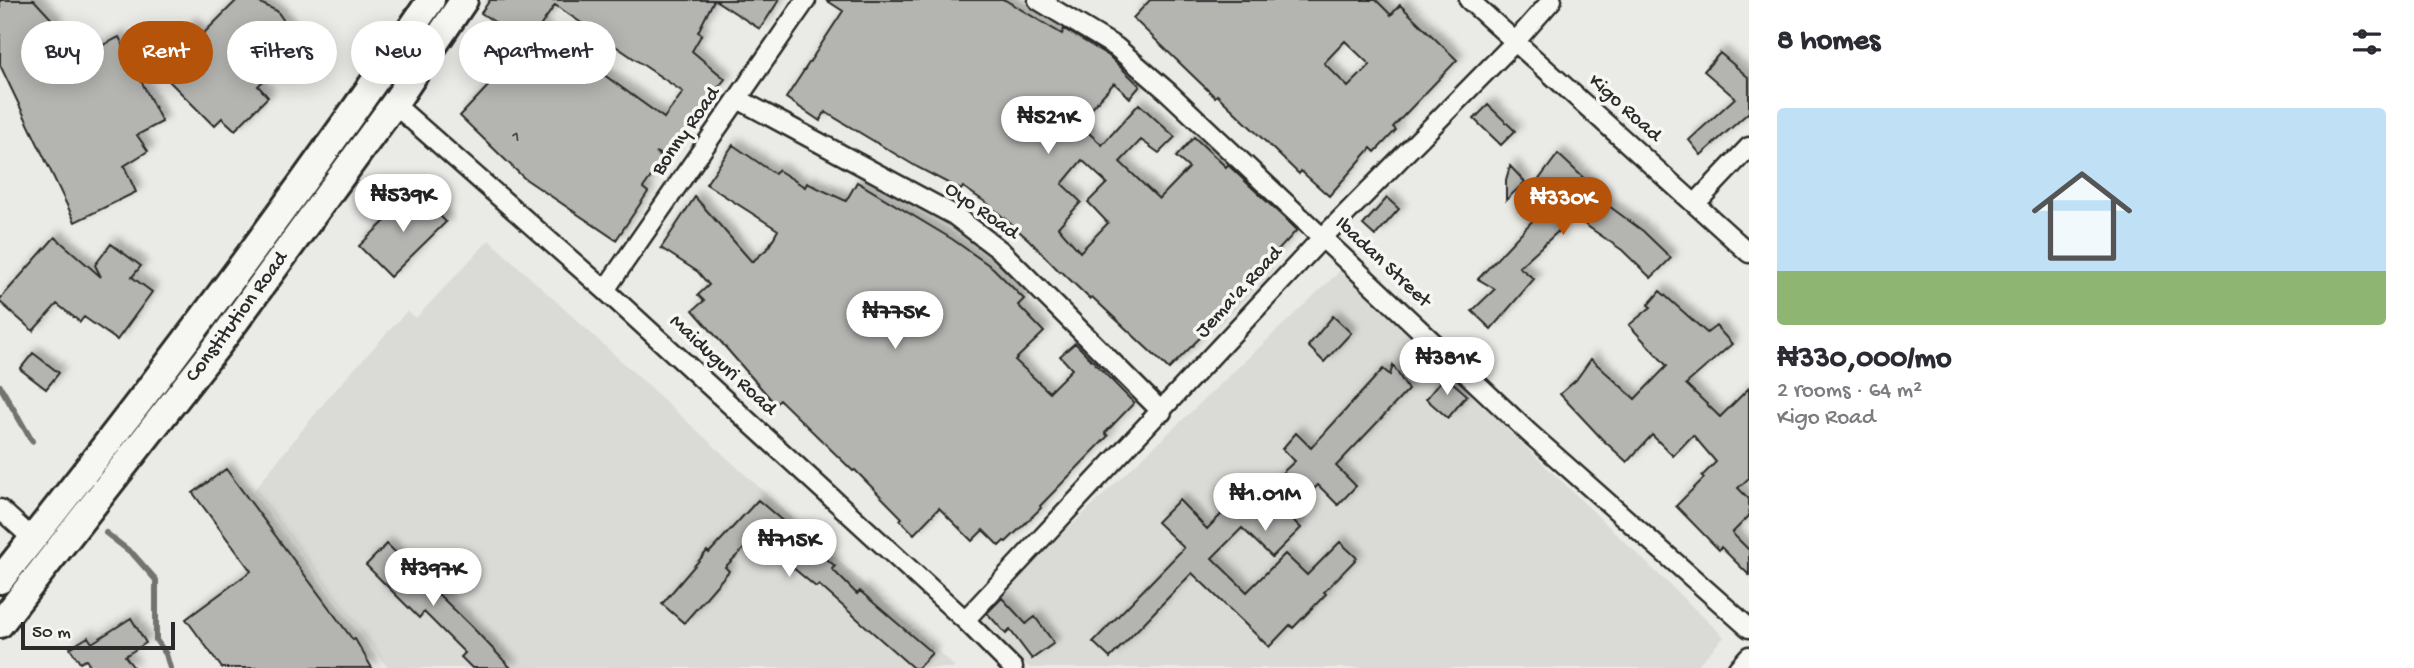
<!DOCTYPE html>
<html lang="en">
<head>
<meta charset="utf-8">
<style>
  body { margin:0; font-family:"Gochi Hand",sans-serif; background:#f2f2f3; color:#2b2b33; height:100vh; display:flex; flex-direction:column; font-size:26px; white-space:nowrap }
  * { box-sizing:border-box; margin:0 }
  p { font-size:23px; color:#7c7c81 }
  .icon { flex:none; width:38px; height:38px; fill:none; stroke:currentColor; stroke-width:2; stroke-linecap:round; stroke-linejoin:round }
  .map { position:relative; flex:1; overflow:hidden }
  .drawer { display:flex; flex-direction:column; background:#fff; width:665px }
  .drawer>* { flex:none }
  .hud { position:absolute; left:21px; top:21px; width:665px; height:63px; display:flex; gap:14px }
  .scale { position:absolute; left:21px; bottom:18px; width:154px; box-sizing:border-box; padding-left:7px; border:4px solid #2b2b2b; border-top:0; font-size:19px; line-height:24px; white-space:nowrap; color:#2b2b2b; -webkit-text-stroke:5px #f6f6f2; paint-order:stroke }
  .price { position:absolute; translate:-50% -60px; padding:0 16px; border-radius:24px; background:#fff; color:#222; font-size:23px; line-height:46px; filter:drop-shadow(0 2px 4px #0008) }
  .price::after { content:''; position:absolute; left:50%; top:42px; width:21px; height:16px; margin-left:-10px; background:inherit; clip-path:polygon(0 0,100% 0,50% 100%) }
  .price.on { background:#b45309; color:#fff }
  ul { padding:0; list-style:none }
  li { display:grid; align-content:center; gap:14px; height:371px; padding:0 28px }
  li span { display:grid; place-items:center; height:217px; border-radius:7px; color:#555 }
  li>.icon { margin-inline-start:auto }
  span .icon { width:126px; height:126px; fill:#fffc; stroke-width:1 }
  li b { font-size:30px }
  h2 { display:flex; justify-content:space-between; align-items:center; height:84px; padding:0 28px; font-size:30px }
  .chip { padding:0 24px; border-radius:32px; background:#fff; box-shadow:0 4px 18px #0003; font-size:24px; line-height:63px }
  .chip.on { background:#b45309; color:#fff }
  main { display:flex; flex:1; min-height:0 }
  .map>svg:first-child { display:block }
  .built { fill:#dadad6 }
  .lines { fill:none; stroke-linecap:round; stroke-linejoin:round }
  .stream { stroke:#727270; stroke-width:6 }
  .building { fill:#b4b4b1; stroke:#2b2b2b; stroke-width:2; fill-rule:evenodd; filter:url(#shadow) }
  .street-casing { stroke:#2b2b2b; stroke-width:23 }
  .primary-casing { stroke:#2b2b2b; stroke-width:32 }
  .street { stroke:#f6f6f2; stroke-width:18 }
  .primary { stroke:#f6f6f2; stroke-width:26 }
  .labels { text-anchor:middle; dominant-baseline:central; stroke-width:7; stroke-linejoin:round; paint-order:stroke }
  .number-label { font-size:18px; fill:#4d4d4c }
  .street-label { font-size:21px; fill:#2b2b2b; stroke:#f6f6f2 }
</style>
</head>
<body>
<main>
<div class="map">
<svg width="1749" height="668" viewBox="0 0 1749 668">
  <defs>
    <filter id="shadow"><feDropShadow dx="6" dy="-6" stdDeviation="3.5" flood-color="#0004"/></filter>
  </defs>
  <rect width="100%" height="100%" fill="#eaeae6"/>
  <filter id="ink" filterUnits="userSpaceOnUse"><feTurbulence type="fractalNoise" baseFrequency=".0143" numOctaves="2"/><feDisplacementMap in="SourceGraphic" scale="14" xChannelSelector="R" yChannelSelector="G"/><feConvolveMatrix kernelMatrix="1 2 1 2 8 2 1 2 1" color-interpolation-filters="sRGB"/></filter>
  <g filter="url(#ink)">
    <!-- built -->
    <path class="built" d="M 489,240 L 956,668 L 388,668 L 254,490 L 328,398 L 407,311 L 416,318 Z
      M 1341,270 L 1724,637 L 1695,668 L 1030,668 L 972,619 Z"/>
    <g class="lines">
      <!-- stream -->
      <path class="stream" d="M 0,386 L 32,441
        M 106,533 L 133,554 L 156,580 L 156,640 L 166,654 L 170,668"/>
    </g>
    <!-- building -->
    <path class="building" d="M 0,0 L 34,0 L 57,25 L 54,26 L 71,61 L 119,37 L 162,122 L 137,135 L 148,151 L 124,166 L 136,192 L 75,222 L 0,65 Z
      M 237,0 L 254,0 L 277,11 L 300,44 L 258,86 L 268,97 L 235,130 L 222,118 L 214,126 L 152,64 L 191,24 L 202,35 Z
      M 490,0 L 714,0 L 698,32 L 702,34 L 692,51 L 725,79 L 702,108 L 704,110 L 679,144 L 676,142 L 665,157 L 656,152 L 663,160 L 643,188 L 648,192 L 616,240 L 524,178 L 460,116 L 490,84 L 522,40 L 481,13 ZM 555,5 L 683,92 L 664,118 L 539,28 Z
      M 715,0 L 779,0 L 760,29 Z
      M 826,0 L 1005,0 L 1062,34 L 1064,29 L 1109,56 L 1140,86 L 1130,98 L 1114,83 L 1078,123 L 1102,145 L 1139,104 L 1175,137 L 1159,153 L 1141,140 L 1120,162 L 1159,199 L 1189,168 L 1176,157 L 1194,137 L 1226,167 L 1228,165 L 1297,230 L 1260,270 L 1264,273 L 1169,369 L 1092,297 L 1090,299 L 1061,271 L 1060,272 L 1029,240 L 988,204 L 963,187 L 961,190 L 917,167 L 825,112 L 820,121 L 786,98 L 843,11 ZM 1082,160 L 1107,183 L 1088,202 L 1108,223 L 1080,252 L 1058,227 L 1081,202 L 1062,184 Z
      M 1150,0 L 1376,0 L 1391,15 L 1400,5 L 1457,60 L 1393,127 L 1396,130 L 1375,152 L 1371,148 L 1329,196 L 1301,171 L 1299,174 L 1217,95 L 1215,97 L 1133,18 ZM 1345,41 L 1370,65 L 1348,87 L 1324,63 Z
      M 1720,53 L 1749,78 L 1749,112 L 1701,155 L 1689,140 L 1735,98 L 1704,71 Z
      M 1488,105 L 1515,131 L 1501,145 L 1474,119 Z
      M 733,145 L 775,174 L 778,170 L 805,187 L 807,183 L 846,201 L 857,182 L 952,239 L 993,268 L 1024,299 L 1018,305 L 1044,332 L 1015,360 L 1049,392 L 1072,369 L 1060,356 L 1075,343 L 1134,403 L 1105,433 L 1108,436 L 1040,506 L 1041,508 L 1006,542 L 1004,541 L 999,546 L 983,530 L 972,541 L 939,508 L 914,534 L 900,520 L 902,518 L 855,470 L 853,471 L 780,400 L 775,404 L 693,310 L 704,301 L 698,295 L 709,285 L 698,272 L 661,248 L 695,197 L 752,262 L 768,248 L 778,230 L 706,184 Z
      M 1558,154 L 1605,198 L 1602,201 L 1643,231 L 1671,258 L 1651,278 L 1622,250 L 1574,217 L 1519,267 L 1534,279 L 1491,329 L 1472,311 L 1495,289 L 1478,279 L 1551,201 L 1537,182 Z
      M 1510,166 L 1525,182 L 1506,200 L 1506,180 Z
      M 416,191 L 446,222 L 390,277 L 359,246 Z
      M 1387,198 L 1399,209 L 1375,236 L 1363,225 Z
      M 55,237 L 101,277 L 95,265 L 111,244 L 141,266 L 132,277 L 152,292 L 117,340 L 84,317 L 80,322 L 57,304 L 33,331 L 0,302 L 0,299 Z
      M 1660,291 L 1707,333 L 1716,326 L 1732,344 L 1686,384 L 1720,417 L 1749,388 L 1749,478 L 1738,488 L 1749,499 L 1749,516 L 1732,533 L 1749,550 L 1749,575 L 1721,547 L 1719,550 L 1676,506 L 1704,478 L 1702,476 L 1716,462 L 1693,435 L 1673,456 L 1652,435 L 1627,462 L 1602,439 L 1560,394 L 1576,380 L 1591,359 L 1635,399 L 1667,366 L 1629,325 L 1651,307 L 1648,305 Z
      M 1333,316 L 1351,333 L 1324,362 L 1308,346 Z
      M 33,353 L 59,373 L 46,389 L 20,369 Z
      M 1393,365 L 1408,390 L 1336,466 L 1356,486 L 1338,505 L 1318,485 L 1311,492 L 1299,481 L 1277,504 L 1301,528 L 1272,557 L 1242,528 L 1212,558 L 1247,592 L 1285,554 L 1307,575 L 1340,542 L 1357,558 L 1324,592 L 1326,594 L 1293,628 L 1290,625 L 1269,647 L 1192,573 L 1110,658 L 1093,642 L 1184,548 L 1157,522 L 1179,500 L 1207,529 L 1246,489 L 1255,498 L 1295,461 L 1282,449 L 1296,433 L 1311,448 L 1383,369 L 1390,375 Z
      M 1445,376 L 1467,395 L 1448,418 L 1426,399 Z
      M 226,469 L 353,640 L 355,639 L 372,668 L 222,668 L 186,619 L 251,571 L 193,493 Z
      M 758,500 L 835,566 L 832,569 L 857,594 L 860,591 L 932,653 L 918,668 L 913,668 L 819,585 L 816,587 L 756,537 L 725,567 L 729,571 L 684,623 L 662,604 L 707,551 L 709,553 Z
      M 387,544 L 472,627 L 511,668 L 472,668 L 461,657 L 465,653 L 424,612 L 419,618 L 366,565 Z
      M 1002,598 L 1026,624 L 1035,617 L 1054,643 L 1032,659 L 1010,630 L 1006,634 L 987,613 Z
      M 131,618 L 146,643 L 125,656 L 134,668 L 92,668 L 86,660 L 80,663 L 70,648 L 88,637 L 92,643 Z"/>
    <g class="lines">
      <!-- street casing -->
      <g class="street-casing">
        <path id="street" d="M 1038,0 L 1116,47 L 1168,92 L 1528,432 L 1749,628
          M 1469,0 L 1749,253
          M 738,99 L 954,215 L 1001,251 L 1162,412
          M 394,104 L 605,290 L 965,620 L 1013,668
          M 1696,203 L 1749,147
          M 605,290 L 806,0
          M 0,509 L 33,539
          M 965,620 L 1322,238 L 1515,42 L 1552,0
          M 1738,668 L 1749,656"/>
      </g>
      <!-- primary casing -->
      <g class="primary-casing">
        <g id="primary">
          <path d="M 0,580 C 150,392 295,199 431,0"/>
          <path id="s1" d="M 0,624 L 218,345 L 394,104 L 464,0"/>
        </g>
      </g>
      <!-- street -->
      <use href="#street" class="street"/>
      <!-- primary -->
      <use href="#primary" class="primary"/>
    </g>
  </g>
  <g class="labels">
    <!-- number labels -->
    <g class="number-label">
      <text x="516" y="137">1</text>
    </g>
    <!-- street labels -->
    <g class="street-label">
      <text transform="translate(1624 109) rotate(42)">Kigo Road</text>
      <text transform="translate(687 132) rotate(-55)">Bonny Road</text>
      <text transform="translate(981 212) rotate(35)">Oyo Road</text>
      <text transform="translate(1382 263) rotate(43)">Ibadan Street</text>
      <text transform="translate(1240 293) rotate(-47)">Jema'a Road</text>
      <text stroke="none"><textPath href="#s1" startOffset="388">Constitution Road</textPath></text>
      <text transform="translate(722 366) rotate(43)">Maiduguri Road</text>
    </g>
  </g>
</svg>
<div class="scale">50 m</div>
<b class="price" style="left:1048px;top:156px">₦521K</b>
<b class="price" style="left:403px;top:234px">₦539K</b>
<b class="price on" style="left:1563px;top:237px">₦330K</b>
<b class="price" style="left:895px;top:351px">₦775K</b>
<b class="price" style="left:1447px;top:397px">₦381K</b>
<b class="price" style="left:1265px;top:533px">₦1.01M</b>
<b class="price" style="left:789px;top:579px">₦715K</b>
<b class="price" style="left:433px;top:608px">₦397K</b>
<div class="hud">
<a class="chip">Buy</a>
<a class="chip on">Rent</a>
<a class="chip">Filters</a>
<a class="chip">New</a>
<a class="chip">Apartment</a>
</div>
</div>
<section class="drawer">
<h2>8 homes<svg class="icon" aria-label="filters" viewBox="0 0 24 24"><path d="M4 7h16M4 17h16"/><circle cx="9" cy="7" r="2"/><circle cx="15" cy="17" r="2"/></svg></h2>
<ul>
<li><span style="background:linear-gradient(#bfe0f5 75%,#8fb573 0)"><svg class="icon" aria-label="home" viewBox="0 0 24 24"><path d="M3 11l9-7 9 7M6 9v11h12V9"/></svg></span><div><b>₦330,000/mo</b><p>2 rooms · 64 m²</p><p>Kigo Road</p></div></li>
</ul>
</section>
</main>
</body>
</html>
